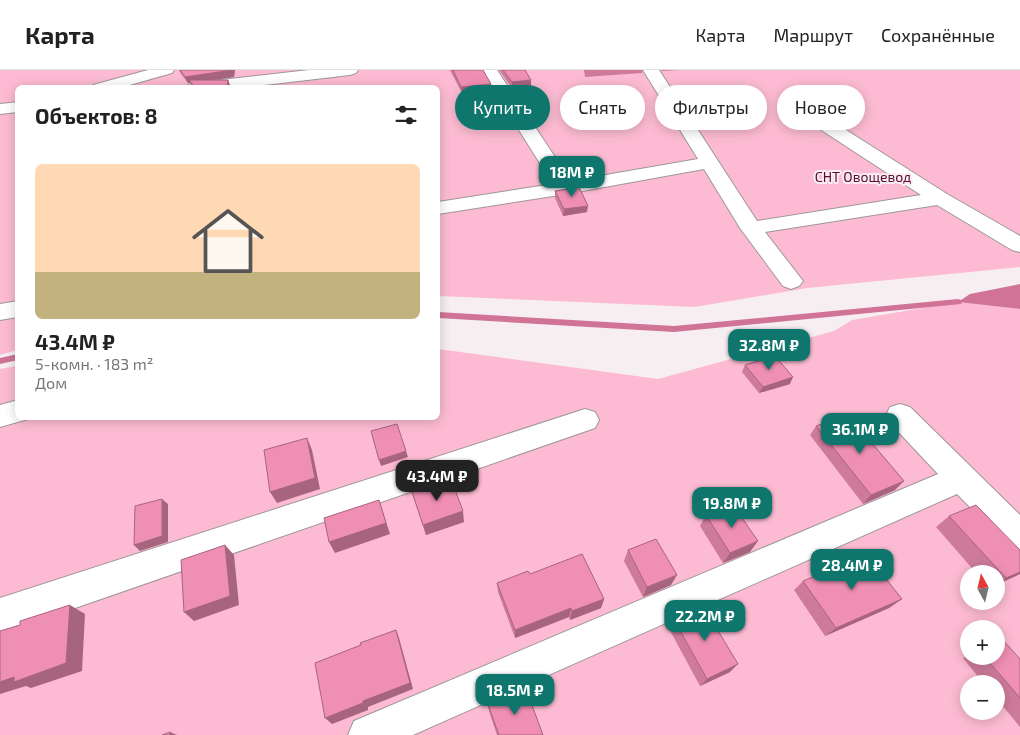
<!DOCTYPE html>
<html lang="ru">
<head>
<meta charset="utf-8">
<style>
  body { margin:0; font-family:"Exo 2",sans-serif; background:#f2f2f2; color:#222; height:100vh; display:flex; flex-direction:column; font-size:19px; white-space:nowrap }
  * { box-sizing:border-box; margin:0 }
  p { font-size:16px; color:#767676 }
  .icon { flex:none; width:28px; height:28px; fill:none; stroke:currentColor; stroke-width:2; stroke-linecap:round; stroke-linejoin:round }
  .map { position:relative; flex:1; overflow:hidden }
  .details { position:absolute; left:15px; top:15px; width:425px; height:335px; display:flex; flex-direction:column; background:#fff; border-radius:8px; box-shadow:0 2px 12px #0003 }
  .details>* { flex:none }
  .top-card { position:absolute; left:455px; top:15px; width:475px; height:45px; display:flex; gap:10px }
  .needle { width:32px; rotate:352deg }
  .tools { position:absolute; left:960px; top:495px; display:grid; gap:10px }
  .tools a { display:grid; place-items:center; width:45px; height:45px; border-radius:50%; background:#fff; box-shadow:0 2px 12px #0003; font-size:25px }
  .price { position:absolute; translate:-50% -42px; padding:0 11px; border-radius:10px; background:#0f766e; color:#fff; font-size:16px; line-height:32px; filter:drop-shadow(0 1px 2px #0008) }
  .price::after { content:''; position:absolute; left:50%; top:30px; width:15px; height:11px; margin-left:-8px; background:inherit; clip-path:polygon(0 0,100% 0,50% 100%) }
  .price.on { background:#222; color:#fff }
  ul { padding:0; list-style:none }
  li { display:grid; align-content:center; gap:10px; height:265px; padding:0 20px }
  li span { display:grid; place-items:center; height:155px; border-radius:8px; color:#555 }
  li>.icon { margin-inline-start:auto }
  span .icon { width:90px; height:90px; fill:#fffc; stroke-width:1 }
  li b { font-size:21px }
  h2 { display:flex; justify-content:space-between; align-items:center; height:60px; padding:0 20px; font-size:21px }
  .tag { padding:0 18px; border-radius:22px; background:#fff; box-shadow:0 2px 12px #0003; font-size:18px; line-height:45px }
  .tag.on { background:#0f766e; color:#fff }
  header { display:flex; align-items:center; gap:30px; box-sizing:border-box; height:70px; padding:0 25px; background:#fff; border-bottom:1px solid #e0e0e0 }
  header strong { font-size:24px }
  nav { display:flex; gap:28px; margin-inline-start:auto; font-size:18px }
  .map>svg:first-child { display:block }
  .green { fill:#fcbbd2; fill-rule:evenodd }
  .water { fill:#d07397 }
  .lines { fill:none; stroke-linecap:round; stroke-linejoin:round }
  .stream { fill:#d07397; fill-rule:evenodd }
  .minor-casing { stroke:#9e9699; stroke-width:2 }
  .minor { fill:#fff; fill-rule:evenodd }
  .wall { fill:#ce7b9b }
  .shaded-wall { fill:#a7647e }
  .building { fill:#ef8fb4; stroke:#a7647e }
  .labels { text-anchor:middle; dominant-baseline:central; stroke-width:4; stroke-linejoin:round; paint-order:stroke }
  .far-park-label { font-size:14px; fill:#5e0835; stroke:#f7eef1 }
</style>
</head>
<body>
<header>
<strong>Карта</strong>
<nav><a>Карта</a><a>Маршрут</a><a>Сохранённые</a></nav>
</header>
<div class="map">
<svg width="1020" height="665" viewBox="0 0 1020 665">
  <rect width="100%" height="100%" fill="#f7eef1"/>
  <!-- green -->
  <path class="green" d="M 0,0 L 1020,0 L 1020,197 L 807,218 L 695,237 L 438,226 L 438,18 L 18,18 L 17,280 L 0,285 Z
    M 958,232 L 1020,239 L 1020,665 L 0,665 L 0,299 L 17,296 L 18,348 L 438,348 L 438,279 L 658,309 L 834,261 L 852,250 ZM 969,504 L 996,504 L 996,531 L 969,531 ZM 969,559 L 996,559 L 996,586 L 969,586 ZM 969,614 L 996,614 L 996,641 L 969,641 Z"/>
  <!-- water -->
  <path class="water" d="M 1020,214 L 1020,239 L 958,232 L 970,224 Z"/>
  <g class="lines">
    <!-- stream -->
    <path class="stream" d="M 958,229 L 961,230 L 962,232 L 961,234 L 674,262 L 438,248 L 438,242 L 674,256 Z
      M 18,284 L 18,290 L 0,294 L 0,288 Z"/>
    <!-- minor casing -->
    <g class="minor-casing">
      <path id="minor" d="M 148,0 L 174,0 L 172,3 L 119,18 L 91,18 L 93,15 Z
        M 309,0 L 358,0 L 356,3 L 350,5 L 240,18 L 186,18 L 188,15 L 194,13 Z
        M 481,0 L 497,0 L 571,111 L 698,89 L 643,0 L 659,0 L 757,151 L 921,125 L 812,54 L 809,50 L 812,46 L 818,45 L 824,46 L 947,124 L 1020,166 L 1020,182 L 1012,180 L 937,135 L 765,162 L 803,211 L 799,216 L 791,219 L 783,216 L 740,158 L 704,99 L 566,124 L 438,144 L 438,132 L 553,114 Z
        M 18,32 L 18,42 L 0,44 L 0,34 Z
        M 18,231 L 18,247 L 0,250 L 0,234 Z
        M 18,330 L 18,348 L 28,349 L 0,357 L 0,335 Z
        M 900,334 L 910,337 L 1020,445 L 1020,481 L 1009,477 L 957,424 L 413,665 L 348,665 L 354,651 L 938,404 L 890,353 L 886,345 L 890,337 Z
        M 585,339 L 595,342 L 599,350 L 595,358 L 0,564 L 0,528 Z"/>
    </g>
    <!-- minor -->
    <use href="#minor" class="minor"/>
  </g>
  <!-- wall -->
  <path class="wall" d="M 179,0 L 235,0 L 234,7 L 213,10 L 228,10 L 231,18 L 192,18 L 190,13 L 188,13 L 181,4 Z
    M 450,0 L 483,0 L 492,20 L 462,23 Z
    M 499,0 L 525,0 L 531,16 L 512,18 Z
    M 584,0 L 643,0 L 642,3 L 585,7 Z
    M 661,0 L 679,0 L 662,1 Z
    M 555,121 L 587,142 L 563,146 L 555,128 Z
    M 745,295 L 790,314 L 759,323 L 742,302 Z
    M 816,356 L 895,420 L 863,434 L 810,365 Z
    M 412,422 L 464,452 L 426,465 Z
    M 706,445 L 750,482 L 723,493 L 700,456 Z
    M 949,446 L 1020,504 L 996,515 L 996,504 L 977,504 L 936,457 Z
    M 628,480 L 671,515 L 643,527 L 624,491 Z
    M 530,504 L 604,529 L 601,538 L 570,550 L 569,547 L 515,568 L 498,522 L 497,513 Z
    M 803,511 L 902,529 L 889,538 L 825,566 L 794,520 Z
    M 672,546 L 730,602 L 700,616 L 667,555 Z
    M 969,585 L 969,586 L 996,586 L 1020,589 L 1020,657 L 996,628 L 996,614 L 984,614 L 963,588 Z
    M 488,635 L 543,665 L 497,665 L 489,641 Z"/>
  <!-- shaded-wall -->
  <path class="shaded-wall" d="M 232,0 L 235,0 L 234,7 L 191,13 L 189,10 L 190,13 L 188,13 L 185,7 Z
    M 228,10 L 231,18 L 227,18 Z
    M 531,10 L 531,16 L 512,18 L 512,12 Z
    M 491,14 L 492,20 L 462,23 L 461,17 Z
    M 588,136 L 587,142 L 563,146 L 564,139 Z
    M 793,307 L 790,314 L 759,323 L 763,317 Z
    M 307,368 L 312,380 L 320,419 L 277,433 L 270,422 Z
    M 406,381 L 408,387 L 381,396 L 379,390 Z
    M 904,411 L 895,420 L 863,434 L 871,425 Z
    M 162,429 L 168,434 L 168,472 L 140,481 L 134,475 Z
    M 379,430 L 390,464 L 335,483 L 329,472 Z
    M 463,441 L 464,452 L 426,465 L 423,455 Z
    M 758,471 L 750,482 L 723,493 L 730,483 Z
    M 225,475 L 234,485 L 239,535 L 194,551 L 184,542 Z
    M 1020,502 L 1020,504 L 996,515 L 996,514 L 1006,508 Z
    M 677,505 L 671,515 L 643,527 L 647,517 Z
    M 604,529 L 601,538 L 570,550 L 572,541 Z
    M 902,529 L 889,538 L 825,566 L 836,558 Z
    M 70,535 L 85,544 L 82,601 L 31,618 L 26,616 L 0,624 L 0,612 Z
    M 571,538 L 569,547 L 515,568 L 515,560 Z
    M 396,560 L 399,568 L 413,619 L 368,637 L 368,640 L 332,654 L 325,648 L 363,631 Z
    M 738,594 L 730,602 L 700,616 L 707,609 Z
    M 170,662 L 177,665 L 170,665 Z"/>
  <!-- building -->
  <path class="building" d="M 180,0 L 232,0 L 185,7 Z
    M 453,0 L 483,0 L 491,14 L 461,17 Z
    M 503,0 L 525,0 L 531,10 L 512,12 Z
    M 189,10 L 228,10 L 227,18 L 195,18 Z
    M 579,117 L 588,136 L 564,139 L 555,121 Z
    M 775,286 L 793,307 L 763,317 L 745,295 Z
    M 848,345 L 904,411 L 871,425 L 816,356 Z
    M 397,354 L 406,381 L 379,390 L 371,361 Z
    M 307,368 L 315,408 L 270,422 L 264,380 Z
    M 451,409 L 463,441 L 423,455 L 412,422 Z
    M 162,429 L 162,466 L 134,475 L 135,436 Z
    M 379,430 L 386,453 L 329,472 L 324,448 Z
    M 733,435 L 758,471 L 730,483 L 706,445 Z
    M 976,435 L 1020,480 L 1020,502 L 1006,508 L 949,446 Z
    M 656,469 L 677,505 L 647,517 L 628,480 Z
    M 225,475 L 230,526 L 184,542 L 181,490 Z
    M 582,484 L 604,529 L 572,541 L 571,538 L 515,560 L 497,513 L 528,501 L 530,504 Z
    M 867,485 L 902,529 L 836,558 L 803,511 Z
    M 70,535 L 66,593 L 14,612 L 14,607 L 0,612 L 0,561 L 20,555 L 20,551 Z
    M 695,536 L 701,547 L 708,544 L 738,594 L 707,609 L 672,546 Z
    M 396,560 L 410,613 L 363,631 L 363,633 L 325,648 L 315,593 L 361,575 L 360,573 Z
    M 1001,568 L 1020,589 L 1020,628 L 984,586 L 996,586 L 996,571 Z
    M 526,619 L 543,665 L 499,665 L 488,635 Z
    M 170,662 L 170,665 L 162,665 Z"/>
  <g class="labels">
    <!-- far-park labels -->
    <g class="far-park-label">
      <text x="863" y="106">СНТ Овощевод</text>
    </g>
  </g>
</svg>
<div class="tools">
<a><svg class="needle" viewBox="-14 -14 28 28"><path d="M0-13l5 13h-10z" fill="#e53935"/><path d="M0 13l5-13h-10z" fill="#767676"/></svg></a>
<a>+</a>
<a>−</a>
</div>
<b class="price" style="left:572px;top:128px">18M ₽</b>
<b class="price" style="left:769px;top:301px">32.8M ₽</b>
<b class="price" style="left:860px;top:385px">36.1M ₽</b>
<b class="price on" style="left:437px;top:432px">43.4M ₽</b>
<b class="price" style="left:732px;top:459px">19.8M ₽</b>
<b class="price" style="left:852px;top:521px">28.4M ₽</b>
<b class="price" style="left:705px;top:572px">22.2M ₽</b>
<b class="price" style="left:515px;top:646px">18.5M ₽</b>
<div class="top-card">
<a class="tag on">Купить</a>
<a class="tag">Снять</a>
<a class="tag">Фильтры</a>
<a class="tag">Новое</a>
</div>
<section class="details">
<h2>Объектов: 8<svg class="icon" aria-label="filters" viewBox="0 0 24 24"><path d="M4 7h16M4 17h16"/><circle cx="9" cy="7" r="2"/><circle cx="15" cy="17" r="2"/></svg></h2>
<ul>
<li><span style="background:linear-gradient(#ffd9b3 70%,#c2b280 0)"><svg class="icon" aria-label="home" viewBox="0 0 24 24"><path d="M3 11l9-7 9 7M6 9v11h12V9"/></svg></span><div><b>43.4M ₽</b><p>5-комн. · 183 m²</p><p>Дом</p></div></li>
</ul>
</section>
</div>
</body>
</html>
